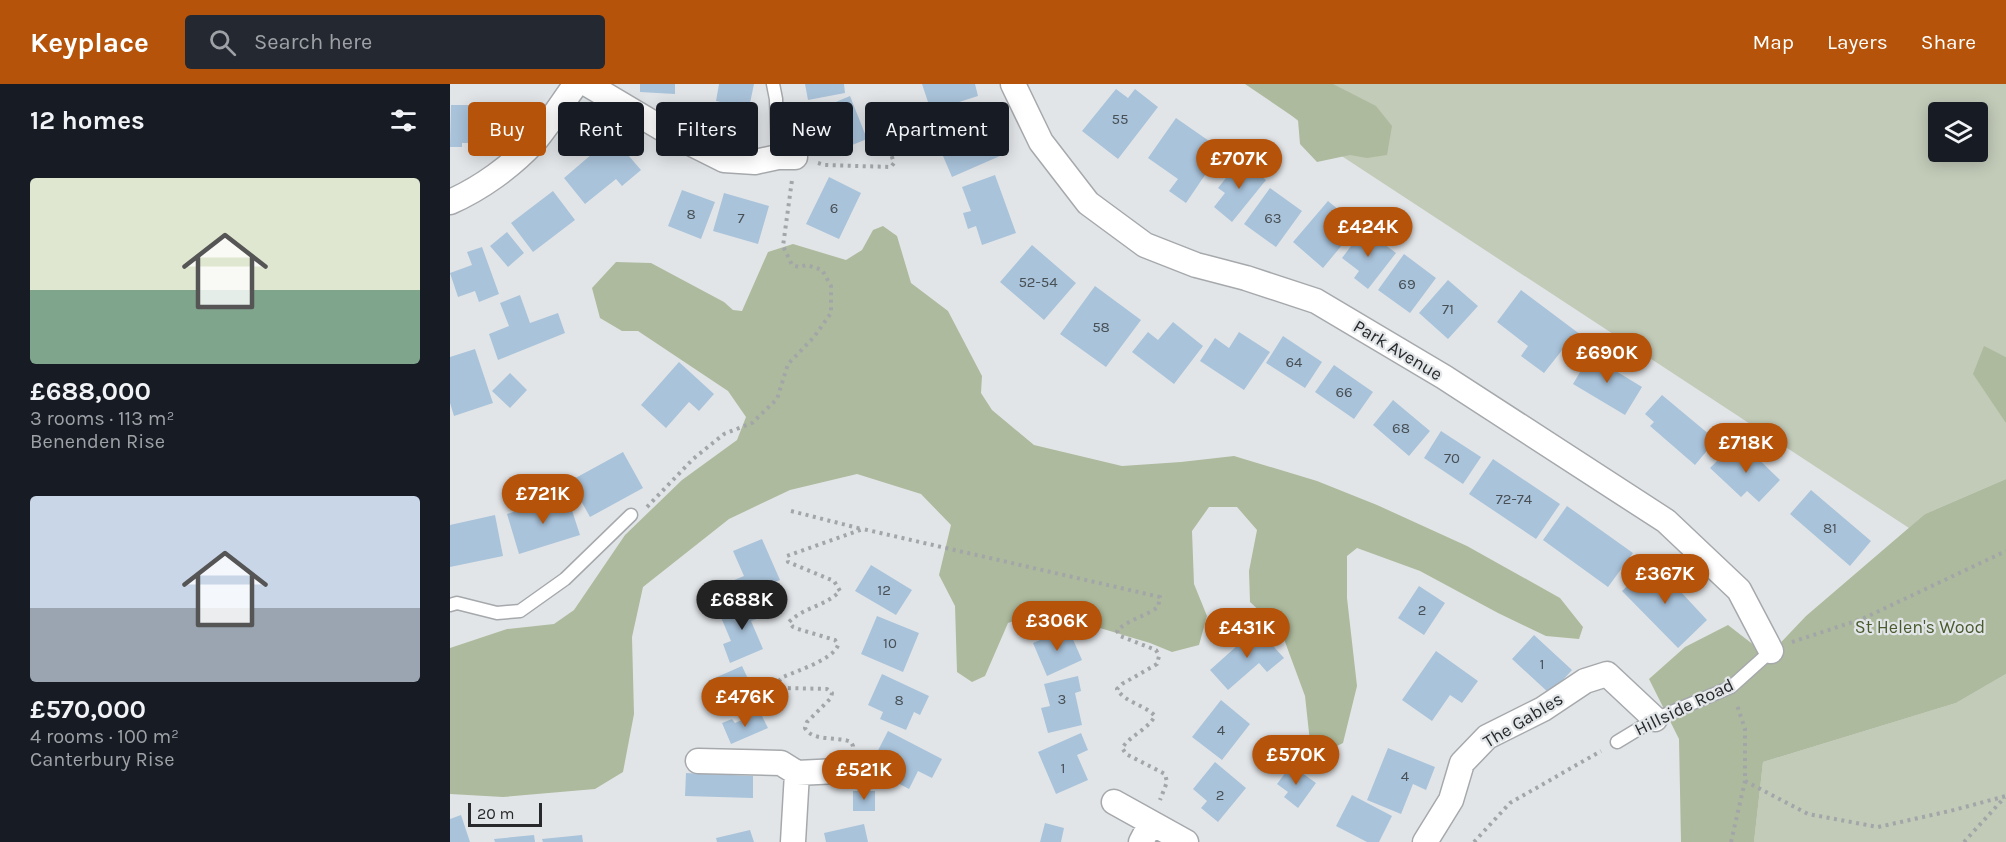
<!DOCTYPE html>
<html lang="en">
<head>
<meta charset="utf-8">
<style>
  body { margin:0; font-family:Karla,sans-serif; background:#242831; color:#f1f3f6; height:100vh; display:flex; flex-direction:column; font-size:22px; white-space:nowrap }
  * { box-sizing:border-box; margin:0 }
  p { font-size:20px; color:#9ea1a6 }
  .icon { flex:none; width:33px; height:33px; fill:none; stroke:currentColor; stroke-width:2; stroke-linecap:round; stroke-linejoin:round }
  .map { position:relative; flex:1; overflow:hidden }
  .panel { display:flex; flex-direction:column; background:#171b24; width:450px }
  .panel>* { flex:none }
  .guide { position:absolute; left:18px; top:18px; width:570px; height:54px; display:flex; gap:12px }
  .controls { position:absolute; left:1478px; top:18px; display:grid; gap:12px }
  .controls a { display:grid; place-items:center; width:60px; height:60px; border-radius:6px; background:#171b24; box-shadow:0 3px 15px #0003; font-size:30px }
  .scale { position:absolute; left:18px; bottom:15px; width:74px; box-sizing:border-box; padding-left:6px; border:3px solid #28292a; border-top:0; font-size:16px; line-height:21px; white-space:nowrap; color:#28292a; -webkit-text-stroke:4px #e2e5e8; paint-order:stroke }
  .price { position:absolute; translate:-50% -51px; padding:0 14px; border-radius:21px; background:#b45309; color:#fff; font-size:20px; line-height:39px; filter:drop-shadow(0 2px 3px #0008) }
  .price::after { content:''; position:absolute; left:50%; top:36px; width:18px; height:14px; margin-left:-9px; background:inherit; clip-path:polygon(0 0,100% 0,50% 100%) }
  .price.selected { background:#222; color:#fff }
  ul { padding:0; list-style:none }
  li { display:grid; align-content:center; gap:12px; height:318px; padding:0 30px }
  li span { display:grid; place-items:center; height:186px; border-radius:6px; color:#555 }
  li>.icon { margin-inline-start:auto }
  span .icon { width:108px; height:108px; fill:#fffc; stroke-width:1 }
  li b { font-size:26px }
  h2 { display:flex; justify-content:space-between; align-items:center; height:72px; padding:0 30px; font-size:26px }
  .chip { padding:0 21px; border-radius:6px; background:#171b24; box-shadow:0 3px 15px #0003; font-size:21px; line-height:54px }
  .chip.selected { background:#b45309; color:#fff }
  header { display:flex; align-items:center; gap:36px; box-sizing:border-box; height:84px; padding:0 30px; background:#b45309; color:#fff }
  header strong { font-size:28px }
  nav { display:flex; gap:33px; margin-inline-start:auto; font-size:21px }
  .search { width:420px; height:54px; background:#242831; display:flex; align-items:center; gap:15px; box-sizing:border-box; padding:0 21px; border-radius:6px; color:#9ea1a6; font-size:22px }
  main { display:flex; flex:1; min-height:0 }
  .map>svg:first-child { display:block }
  .green { fill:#c2cab8; fill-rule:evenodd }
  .forest { fill:#adba9d }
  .building { fill:#a9c3da }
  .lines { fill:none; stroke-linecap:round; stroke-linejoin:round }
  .lane-casing { stroke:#a6a9ac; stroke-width:15 }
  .street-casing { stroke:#a6a9ac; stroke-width:27 }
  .path { stroke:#a3a6a8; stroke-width:4; stroke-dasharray:3 4.5; stroke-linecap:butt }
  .lane { stroke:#fff; stroke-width:12 }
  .street { stroke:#fff; stroke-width:24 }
  .labels { text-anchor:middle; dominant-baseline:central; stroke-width:4.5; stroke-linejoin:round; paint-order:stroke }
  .number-label { font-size:15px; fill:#485056 }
  .street-label { font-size:18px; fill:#28292a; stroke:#e2e5e8 }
  .park-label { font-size:18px; fill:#495b2d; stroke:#e2e5e8 }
</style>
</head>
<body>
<header>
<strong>Keyplace</strong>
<div class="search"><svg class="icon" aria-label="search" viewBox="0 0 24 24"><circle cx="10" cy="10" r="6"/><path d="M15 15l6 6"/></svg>Search here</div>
<nav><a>Map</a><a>Layers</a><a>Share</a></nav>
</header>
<main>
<section class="panel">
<h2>12 homes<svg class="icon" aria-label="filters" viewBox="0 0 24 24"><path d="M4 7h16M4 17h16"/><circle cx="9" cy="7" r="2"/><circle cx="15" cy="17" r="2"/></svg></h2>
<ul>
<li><span style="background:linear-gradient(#dfe7d0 60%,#7fa58c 0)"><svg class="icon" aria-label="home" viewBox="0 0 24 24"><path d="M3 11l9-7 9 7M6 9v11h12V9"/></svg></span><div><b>£688,000</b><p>3 rooms · 113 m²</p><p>Benenden Rise</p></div></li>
<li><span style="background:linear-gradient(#c9d6e8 60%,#9aa5b1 0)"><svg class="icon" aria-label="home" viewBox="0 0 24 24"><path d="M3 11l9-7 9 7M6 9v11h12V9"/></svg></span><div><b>£570,000</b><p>4 rooms · 100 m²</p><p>Canterbury Rise</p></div></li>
</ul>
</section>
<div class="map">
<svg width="1556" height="758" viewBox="0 0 1556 758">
  <rect width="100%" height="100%" fill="#e2e5e8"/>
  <!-- green -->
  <path class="green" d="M 804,0 L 1556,0 L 1556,273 L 1534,263 L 1556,339 L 1556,395 L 1475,430 L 1459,444 L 884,67 ZM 1488,28 L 1527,28 L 1527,68 L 1488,68 Z
    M 1556,590 L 1556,758 L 1304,758 L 1313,678 L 1506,619 Z"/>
  <!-- forest -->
  <path class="forest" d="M 795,0 L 883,0 L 926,22 L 942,42 L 937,71 L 917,74 L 900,71 L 867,78 L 850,60 L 848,36 Z
    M 433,142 L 447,152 L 461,199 L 498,227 L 532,292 L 531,309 L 542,326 L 584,361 L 672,382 L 731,378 L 784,372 L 867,397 L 927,421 L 1017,462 L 1110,514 L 1133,543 L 1129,555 L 1096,552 L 1048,529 L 970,487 L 907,464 L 897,472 L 897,514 L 907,602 L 893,659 L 877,667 L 860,658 L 855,612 L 831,547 L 800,518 L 799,487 L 807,446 L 787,423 L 759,423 L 742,447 L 744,500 L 757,532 L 749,561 L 722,568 L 700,559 L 593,527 L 558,539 L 535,592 L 522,598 L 507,588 L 505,522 L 489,491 L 501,441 L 471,410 L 407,390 L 340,406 L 279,435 L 193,503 L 182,553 L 184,630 L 173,688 L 145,705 L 53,713 L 0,710 L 0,564 L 57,545 L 104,540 L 124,526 L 175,451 L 232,396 L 287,356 L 296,333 L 278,307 L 188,247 L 172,247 L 150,234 L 142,204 L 166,178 L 201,179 L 274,218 L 283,226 L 292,227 L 318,168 L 343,160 L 396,176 L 412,166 L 423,146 Z
    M 1534,262 L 1556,273 L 1556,339 L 1523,290 Z
    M 1556,395 L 1556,590 L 1506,619 L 1313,678 L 1304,758 L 1231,758 L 1229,655 L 1199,595 L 1235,563 L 1278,541 L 1318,572 L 1356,532 L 1475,430 Z"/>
  <!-- building -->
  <path class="building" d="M 190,0 L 225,0 L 225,10 L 190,8 Z
    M 269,0 L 304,0 L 299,24 L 266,17 Z
    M 355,0 L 394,0 L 395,9 L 358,16 Z
    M 472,0 L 525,0 L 528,12 L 481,27 Z
    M 666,5 L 678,14 L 685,5 L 708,23 L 668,75 L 632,47 Z
    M 400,12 L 417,55 L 390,66 L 380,40 L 374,43 L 367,26 Z
    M 1,21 L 27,21 L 27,32 L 39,31 L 39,59 L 12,59 L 12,63 L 0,63 Z
    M 726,34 L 772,66 L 736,119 L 719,107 L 728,95 L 698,74 Z
    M 538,45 L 550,72 L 502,93 L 490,65 Z
    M 159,49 L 191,86 L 172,102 L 166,95 L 135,120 L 114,94 L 142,70 L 139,66 Z
    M 791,75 L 816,96 L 782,138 L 764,123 L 775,109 L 768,104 Z
    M 545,91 L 566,149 L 532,161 L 526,142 L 518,145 L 513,129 L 521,127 L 512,103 Z
    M 379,93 L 411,109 L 389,155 L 356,140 Z
    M 820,104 L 852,127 L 826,163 L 794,140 Z
    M 232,106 L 265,118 L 251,155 L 218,142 Z
    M 103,107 L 125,136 L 83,168 L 61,139 Z
    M 274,109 L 319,122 L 308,160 L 263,147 Z
    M 878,117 L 895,131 L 889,138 L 902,149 L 873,184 L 843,158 Z
    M 914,145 L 946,169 L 918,205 L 904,194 L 909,187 L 892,174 Z
    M 57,148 L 74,169 L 58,183 L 40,162 Z
    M 582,161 L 626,199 L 594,236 L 550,198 Z
    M 32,163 L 49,210 L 29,218 L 25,207 L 8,213 L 0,189 L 22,181 L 17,168 Z
    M 954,170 L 986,194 L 960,229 L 928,206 Z
    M 998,196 L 1028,222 L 998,255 L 969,229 Z
    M 645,202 L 691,236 L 656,283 L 610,250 Z
    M 1071,206 L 1131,251 L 1118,268 L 1113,265 L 1094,289 L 1071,272 L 1078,262 L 1047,238 Z
    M 70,211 L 80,239 L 108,229 L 115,249 L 48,276 L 39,250 L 59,242 L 50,219 Z
    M 723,238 L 753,262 L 724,300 L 682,268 L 698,248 L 708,256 Z
    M 789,248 L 820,268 L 794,306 L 750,277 L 765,254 L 779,264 Z
    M 833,252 L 872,278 L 855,304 L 816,279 Z
    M 25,265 L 43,319 L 4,332 L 0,319 L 0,273 Z
    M 1143,266 L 1159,276 L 1156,281 L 1192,303 L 1175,331 L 1123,300 Z
    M 229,278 L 264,310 L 249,327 L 239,318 L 216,344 L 191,321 Z
    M 884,281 L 923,308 L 904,335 L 865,308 Z
    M 60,289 L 77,306 L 60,324 L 42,307 Z
    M 1212,311 L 1266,356 L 1245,381 L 1200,342 L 1204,338 L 1195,330 Z
    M 943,316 L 980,347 L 959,372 L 923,341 Z
    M 991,347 L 1031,373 L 1013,400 L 974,374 Z
    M 1294,361 L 1330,396 L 1309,418 L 1297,407 L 1291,413 L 1260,384 L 1277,367 L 1284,373 Z
    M 173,368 L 193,404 L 140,433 L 120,397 Z
    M 1043,375 L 1110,420 L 1086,455 L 1019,410 Z
    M 1361,406 L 1421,457 L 1400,482 L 1340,430 Z
    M 117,411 L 130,451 L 69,470 L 57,430 Z
    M 1117,422 L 1183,469 L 1158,503 L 1093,456 Z
    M 45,431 L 53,472 L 0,483 L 0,441 Z
    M 312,455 L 330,496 L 277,518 L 270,502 L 294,492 L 283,467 Z
    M 1203,478 L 1257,536 L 1228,564 L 1172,507 Z
    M 421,481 L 462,506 L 446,531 L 405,507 Z
    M 969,502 L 995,519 L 974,551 L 948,534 Z
    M 305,516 L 312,533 L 301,537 L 313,565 L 280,579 L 273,560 L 281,557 L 270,531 Z
    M 427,532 L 469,549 L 453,588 L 411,570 Z
    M 618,544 L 632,576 L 597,592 L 583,559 Z
    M 807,544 L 834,574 L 817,588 L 809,579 L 778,606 L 760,586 Z
    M 1084,551 L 1122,586 L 1100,610 L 1062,575 Z
    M 986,567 L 1028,597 L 1012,619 L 1000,611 L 982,637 L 952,616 Z
    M 292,582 L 306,612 L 272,627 L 258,597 Z
    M 432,590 L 479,612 L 470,631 L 464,628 L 456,646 L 430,635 L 433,628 L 418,621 Z
    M 628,592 L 631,607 L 625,609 L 632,641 L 598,649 L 591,624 L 600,622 L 594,600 Z
    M 771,616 L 800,640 L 772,676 L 742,653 Z
    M 310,628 L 318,644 L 281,660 L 272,639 L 282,635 L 285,639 Z
    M 438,647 L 492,675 L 482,694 L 468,687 L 459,705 L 419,684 Z
    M 631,649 L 638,666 L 627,671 L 638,696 L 606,710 L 588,668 Z
    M 938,664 L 985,683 L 976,706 L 963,700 L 951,730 L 917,716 Z
    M 765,678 L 796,704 L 768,738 L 751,724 L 757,717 L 743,705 Z
    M 841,681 L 866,699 L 848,724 L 834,713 L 838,708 L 827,700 Z
    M 236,689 L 303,692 L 303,714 L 235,712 Z
    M 403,707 L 425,707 L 425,727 L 403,727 Z
    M 902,711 L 942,732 L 929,758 L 917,758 L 886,742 Z
    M 11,731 L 20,758 L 0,758 L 0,735 Z
    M 595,739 L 614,744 L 611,758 L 590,758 Z
    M 414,740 L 418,758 L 376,758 L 374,749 Z
    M 300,746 L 304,758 L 267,758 L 266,754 Z
    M 84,751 L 85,758 L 45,758 L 44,755 Z
    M 132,751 L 133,758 L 93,758 L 92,755 Z"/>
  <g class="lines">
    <!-- lane casing -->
    <g class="lane-casing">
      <path id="lane" d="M 323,0 L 326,15 L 328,73
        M 0,521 L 7,519 L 47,529 L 70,527 L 115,495 L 181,431
        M 1167,658 L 1205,635 L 1281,603 L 1321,567"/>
    </g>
    <!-- street casing -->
    <g class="street-casing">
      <path id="street" d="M 137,0 L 218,48 L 274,76 L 305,78 L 328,73 L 345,73
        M 563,0 L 591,58 L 638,119 L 695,161 L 746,181 L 796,194 L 866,217 L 994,293 L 1216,437 L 1289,506 L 1321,567
        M 0,118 C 30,105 62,82 84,58 C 99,40 112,19 126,0
        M 248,677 L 331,679 L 347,689 L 343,758
        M 347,689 L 388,687
        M 664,718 L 736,758
        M 691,758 L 701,739
        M 975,758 L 1001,716 L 1012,679 L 1037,653 L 1093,625 L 1135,597 L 1157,590 L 1205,635"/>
    </g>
    <!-- path -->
    <path class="path" d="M 368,79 L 375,81 L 441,83 L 444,79 L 438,61 L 442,55 L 547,21
      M 197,423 L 243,375 L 274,350 L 302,339 L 327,315 L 338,280 L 364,253 L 381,229 L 381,202 L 372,186 L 357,181 L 349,183 L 342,181 L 333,162 L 342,96
      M 341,427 L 412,445
      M 1342,558 L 1412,535 L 1556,467
      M 403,670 L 403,662 L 401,658 C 388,652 362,658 355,644 L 357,638 L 381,614 L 382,609 L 377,605 L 334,604 L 329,597 L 333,593 C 347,587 384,575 388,561 L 385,556 L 348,545 L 343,543 L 339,538 C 354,523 376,522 390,507 L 384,497 L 338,478 L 337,472 L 413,445 L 710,513 L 708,523 C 696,532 677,536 667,547 L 670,552 L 706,566 L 709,572 L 707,580 L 672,600 L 667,605 C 675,619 694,620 705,632 C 697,646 681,651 672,664 L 676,670 L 715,690 L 717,698 L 710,716
      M 1295,697 L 1358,730 L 1428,743 L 1500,727 L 1556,712
      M 1024,758 L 1060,719 L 1151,667
      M 1281,758 L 1295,697 L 1295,645 L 1287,621
      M 1514,758 L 1555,713"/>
    <!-- lane -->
    <use href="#lane" class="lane"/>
    <!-- street -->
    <use href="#street" class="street"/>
  </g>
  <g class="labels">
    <!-- number labels -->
    <g class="number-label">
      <text x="670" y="35">55</text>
      <text x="384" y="124">6</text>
      <text x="241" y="130">8</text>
      <text x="291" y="134">7</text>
      <text x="823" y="134">63</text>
      <text x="588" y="198">52-54</text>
      <text x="957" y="200">69</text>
      <text x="998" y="225">71</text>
      <text x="651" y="243">58</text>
      <text x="844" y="278">64</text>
      <text x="894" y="308">66</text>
      <text x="951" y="344">68</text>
      <text x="1002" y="374">70</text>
      <text x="1064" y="415">72-74</text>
      <text x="1380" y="444">81</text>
      <text x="434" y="506">12</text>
      <text x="972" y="526">2</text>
      <text x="440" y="559">10</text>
      <text x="1092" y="580">1</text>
      <text x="612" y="615">3</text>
      <text x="449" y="616">8</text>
      <text x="771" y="646">4</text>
      <text x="613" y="684">1</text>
      <text x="955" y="692">4</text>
      <text x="770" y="711">2</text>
    </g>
    <!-- street labels -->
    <g class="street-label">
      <text transform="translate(948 266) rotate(31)">Park Avenue</text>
      <text transform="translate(1234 623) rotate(-26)">Hillside Road</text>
      <text transform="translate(1073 636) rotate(-31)">The Gables</text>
    </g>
    <!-- park labels -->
    <g class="park-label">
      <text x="1470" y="543">St Helen's Wood</text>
    </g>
  </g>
</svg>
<div class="controls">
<a><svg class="icon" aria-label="layers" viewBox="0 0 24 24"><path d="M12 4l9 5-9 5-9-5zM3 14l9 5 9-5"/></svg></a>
</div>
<div class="scale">20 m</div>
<b class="price" style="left:789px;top:106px">£707K</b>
<b class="price" style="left:918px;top:174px">£424K</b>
<b class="price" style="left:1157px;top:300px">£690K</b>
<b class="price" style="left:1296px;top:390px">£718K</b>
<b class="price" style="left:93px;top:441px">£721K</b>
<b class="price" style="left:1215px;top:521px">£367K</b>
<b class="price selected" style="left:292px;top:547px">£688K</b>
<b class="price" style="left:607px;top:568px">£306K</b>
<b class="price" style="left:797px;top:575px">£431K</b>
<b class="price" style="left:295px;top:644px">£476K</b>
<b class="price" style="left:846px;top:702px">£570K</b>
<b class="price" style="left:414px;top:717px">£521K</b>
<div class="guide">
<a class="chip selected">Buy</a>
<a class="chip">Rent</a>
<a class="chip">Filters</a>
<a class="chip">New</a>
<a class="chip">Apartment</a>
</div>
</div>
</main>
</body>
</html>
